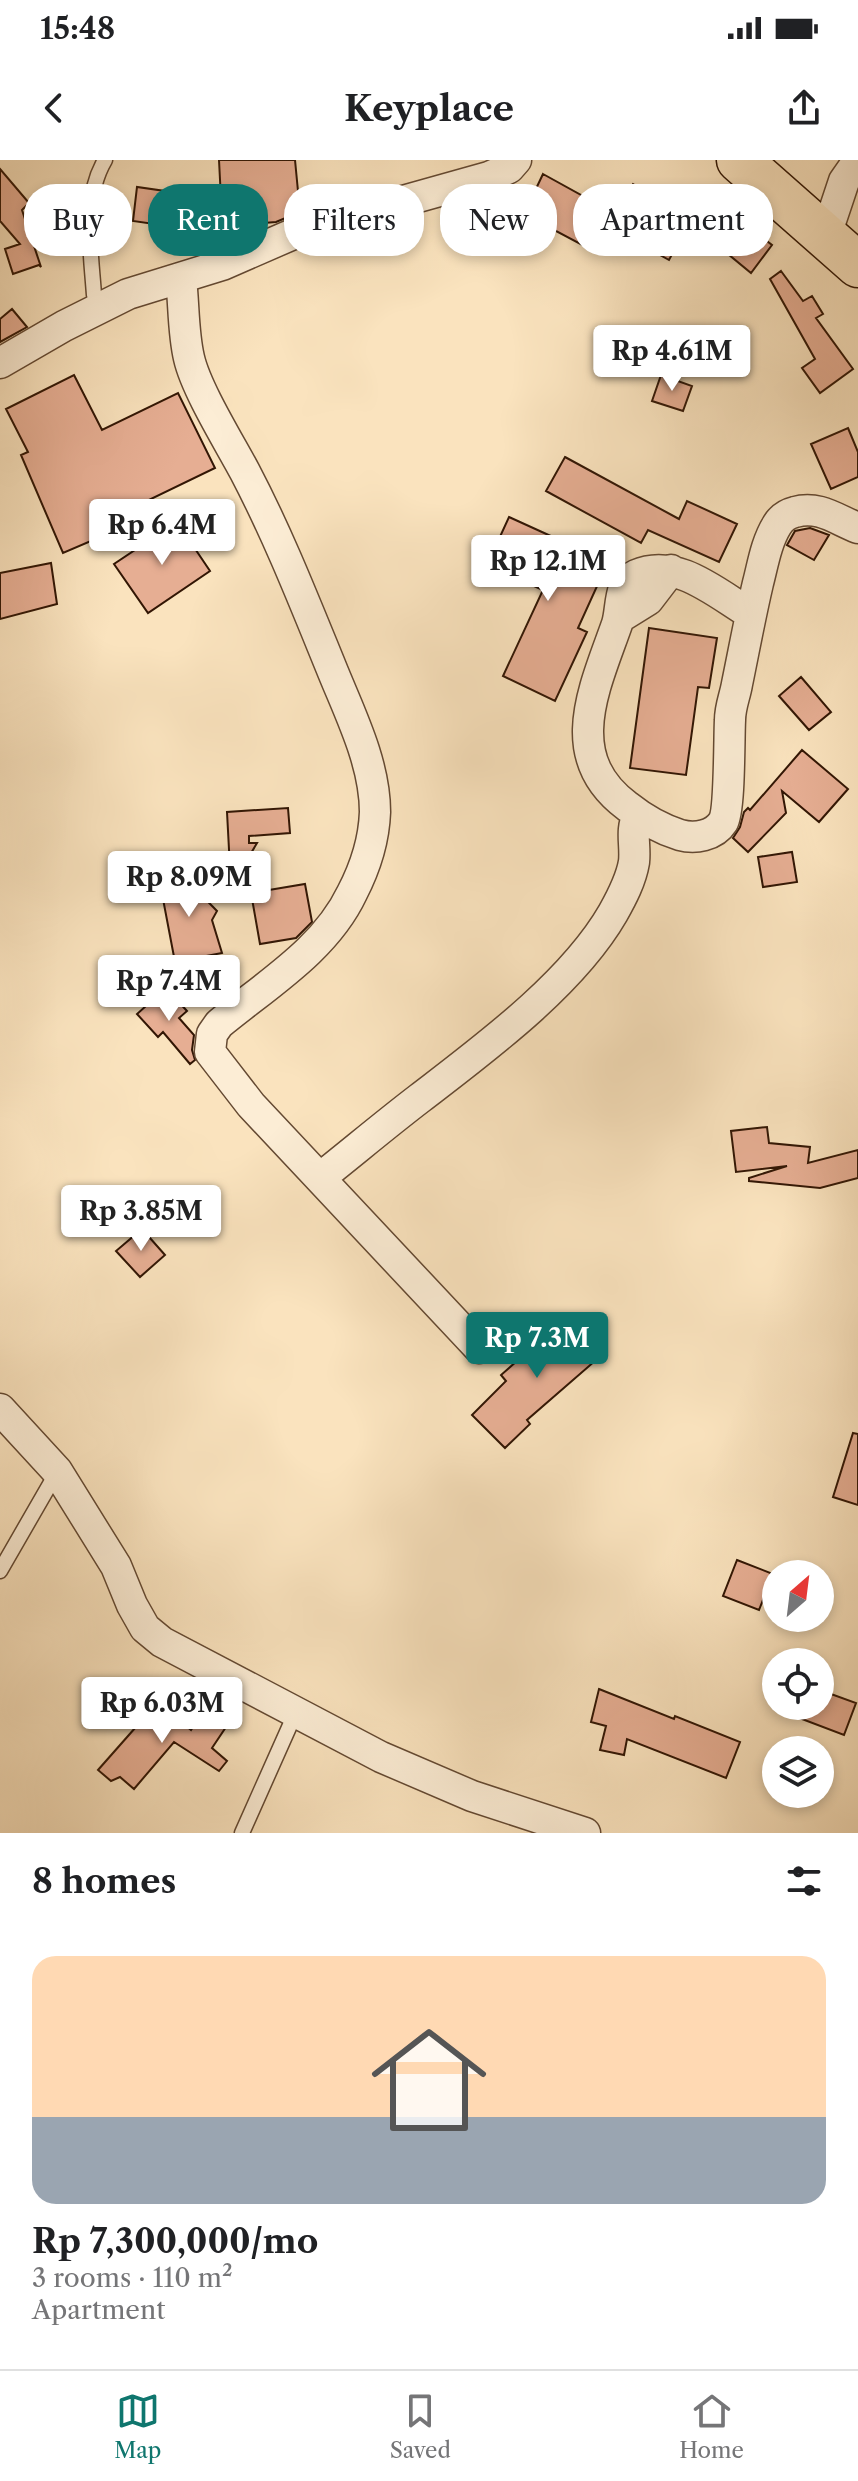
<!DOCTYPE html>
<html lang="en">
<head>
<meta charset="utf-8">
<style>
  body { margin:0; font-family:"Libre Caslon Text",serif; background:#f2f2f2; color:#202124; height:100vh; display:flex; flex-direction:column; font-size:30px; white-space:nowrap }
  * { box-sizing:border-box; margin:0 }
  p { font-size:26px; color:#757577 }
  .icon { flex:none; width:44px; height:44px; fill:none; stroke:currentColor; stroke-width:2; stroke-linecap:round; stroke-linejoin:round }
  .map { position:relative; height:1673px; overflow:hidden }
  .sheet { display:flex; flex-direction:column; background:#fff; flex:1 }
  .sheet>* { flex:none }
  .top-card { position:absolute; left:24px; top:24px; width:810px; height:72px; display:flex; gap:16px }
  .needle { width:52px; rotate:28deg }
  .buttons { position:absolute; left:762px; top:1400px; display:grid; gap:16px }
  .buttons a { display:grid; place-items:center; width:72px; height:72px; border-radius:50%; background:#fff; box-shadow:0 4px 12px #0003; font-size:40px }
  .price { position:absolute; translate:-50% -68px; padding:0 18px; border-radius:8px; background:#fff; color:#222; font-size:26px; line-height:52px; filter:drop-shadow(0 2px 4px #0008) }
  .price::after { content:''; position:absolute; left:50%; top:48px; width:24px; height:18px; margin-left:-12px; background:inherit; clip-path:polygon(0 0,100% 0,50% 100%) }
  .price.on { background:#0f766e; color:#fff }
  ul { padding:0; list-style:none }
  li { display:grid; align-content:center; gap:16px; height:424px; padding:0 32px }
  li span { display:grid; place-items:center; height:248px; border-radius:24px; color:#555 }
  li>.icon { margin-inline-start:auto }
  span .icon { width:144px; height:144px; fill:#fffc; stroke-width:1 }
  li b { font-size:34px }
  h2 { display:flex; justify-content:space-between; align-items:center; height:96px; padding:0 32px; font-size:34px }
  .tag { padding:0 28px; border-radius:32px; background:#fff; box-shadow:0 4px 12px #0003; font-size:28px; line-height:72px }
  .tag.on { background:#0f766e; color:#fff }
  .status { display:flex; justify-content:space-between; align-items:center; height:56px; padding:0 40px; background:#fff; direction:ltr }
  .status svg { height:22px; fill:currentColor }
  header { display:flex; justify-content:space-between; align-items:center; height:104px; padding:0 32px; background:#fff; font-size:36px; font-weight:800 }
  .tab-bar { display:flex; justify-content:space-around; align-items:center; height:112px; border-top:2px solid #e0e0e0; background:#fff; font-size:22px; color:#757577 }
  .tab-bar a { display:grid; justify-items:center; gap:4px }
  .tab-bar .on { color:#0f766e }
  .map>svg:first-child { display:block }
  .building { fill:#e6ae93; stroke:#321604; stroke-width:2 }
  .lines { fill:none; stroke-linecap:round; stroke-linejoin:round }
  .service-casing { stroke:#644932; stroke-width:17 }
  .minor-casing { stroke:#644932; stroke-width:33 }
  .trunk-casing { stroke:#321604; stroke-width:47 }
  .service { stroke:#fcedd5; stroke-width:14 }
  .minor { stroke:#fcedd5; stroke-width:30 }
  .trunk { stroke:#fae3be; stroke-width:44 }
</style>
</head>
<body>
<div class="status"><b>15:48</b><svg viewBox="0 0 49 12"><path d="M0 12V9h3v3zM5 12V6h3v6zM10 12V3h3v9zM15 12V0h3v12zM26 1h20v11H26zM47 4h2v5h-2z"/></svg></div>
<header><svg class="icon" aria-label="back" viewBox="0 0 24 24"><path d="M15 5l-7 7 7 7"/></svg>Keyplace<svg class="icon" aria-label="share" viewBox="0 0 24 24"><path d="M12 15V3M7 8l5-5 5 5M5 13v7h14v-7"/></svg></header>
<div class="map">
<svg width="858" height="1673" viewBox="0 0 858 1673">
  <rect width="100%" height="100%" fill="#fae3be"/>
  <filter id="stains"><feTurbulence type="fractalNoise" baseFrequency=".0025" numOctaves="4"/><feColorMatrix values="0 0 0 0 .2 0 0 0 0 .09 0 0 0 0 .02 0 0 0 .5 -.17"/></filter>
  <radialGradient id="worn" r=".72"><stop offset=".6" stop-color="#630" stop-opacity="0"/><stop offset="1" stop-color="#630" stop-opacity=".3"/></radialGradient>
  <!-- building -->
  <path class="building" d="M 219,0 L 295,0 L 300,52 L 276,62 L 210,67 L 210,72 L 133,61 L 137,27 L 221,39 Z
    M 0,9 L 29,43 L 22,50 L 41,107 L 39,105 L 13,114 L 5,89 L 20,84 L 0,61 Z
    M 543,14 L 608,50 L 586,87 L 524,54 Z
    M 633,24 L 692,57 L 669,100 L 610,67 Z
    M 749,67 L 772,85 L 751,113 L 728,94 Z
    M 781,111 L 803,141 L 812,136 L 823,154 L 816,158 L 853,209 L 820,233 L 802,208 L 815,199 L 770,119 Z
    M 12,149 L 27,167 L 0,182 L 0,159 Z
    M 74,215 L 102,270 L 178,233 L 215,308 L 93,367 L 98,378 L 63,393 L 21,295 L 28,292 L 6,249 Z
    M 661,215 L 692,226 L 683,251 L 652,241 Z
    M 848,268 L 858,292 L 858,317 L 831,329 L 811,284 Z
    M 565,297 L 679,359 L 687,341 L 737,364 L 719,402 L 648,370 L 641,383 L 546,331 Z
    M 509,357 L 608,402 L 578,468 L 587,472 L 555,541 L 503,516 L 543,430 L 487,405 Z
    M 177,362 L 210,411 L 148,453 L 114,404 Z
    M 810,368 L 829,375 L 814,400 L 787,385 L 795,371 Z
    M 51,403 L 57,444 L 0,459 L 0,413 Z
    M 649,468 L 717,478 L 709,528 L 698,527 L 686,615 L 630,608 Z
    M 801,517 L 831,552 L 809,570 L 779,536 Z
    M 802,590 L 848,629 L 819,662 L 782,631 L 786,653 L 748,692 L 733,678 L 740,667 L 744,652 L 748,648 L 750,650 Z
    M 288,648 L 290,673 L 249,676 L 249,683 L 257,683 L 231,727 L 227,652 Z
    M 792,692 L 797,722 L 763,727 L 758,697 Z
    M 179,712 L 217,751 L 212,760 L 222,793 L 175,802 L 159,718 Z
    M 305,724 L 312,762 L 296,778 L 260,784 L 251,733 Z
    M 166,828 L 187,851 L 179,858 L 194,875 L 192,890 L 195,900 L 190,904 L 163,872 L 158,877 L 137,854 Z
    M 767,967 L 769,983 L 810,987 L 808,1003 L 858,990 L 858,1018 L 820,1028 L 749,1021 L 749,1018 L 787,1006 L 736,1012 L 731,971 Z
    M 142,1069 L 165,1095 L 140,1117 L 116,1091 Z
    M 569,1155 L 603,1194 L 527,1260 L 530,1264 L 505,1288 L 472,1255 L 506,1221 L 501,1215 Z
    M 853,1273 L 858,1274 L 858,1345 L 833,1337 Z
    M 737,1400 L 773,1414 L 759,1450 L 723,1436 Z
    M 599,1529 L 674,1559 L 675,1556 L 740,1582 L 726,1618 L 627,1579 L 624,1595 L 600,1590 L 606,1566 L 591,1562 Z
    M 820,1530 L 856,1543 L 844,1575 L 773,1548 L 773,1546 L 820,1546 Z
    M 158,1542 L 191,1570 L 203,1552 L 226,1567 L 212,1588 L 227,1601 L 219,1611 L 174,1582 L 134,1629 L 120,1617 L 111,1621 L 98,1610 Z"/>
  <g class="lines">
    <!-- service casing -->
    <g class="service-casing">
      <path id="service" d="M 105,0 C 82,39 91,91 94,135 L 106,145
        M 0,1411 L 57,1312
        M 242,1673 L 295,1554"/>
    </g>
    <!-- minor casing -->
    <g class="minor-casing">
      <path id="minor" d="M 826,75 L 844,21 L 858,1
        M 181,119 C 184,144 183,173 189,198 C 196,229 229,282 245,312 C 278,375 304,441 331,507 C 349,552 375,602 375,652 C 374,680 365,708 352,733 C 325,790 266,825 219,864 L 212,874 L 210,892 L 251,945 L 479,1188
        M 0,203 L 64,166 L 128,134 L 222,105 L 307,68 L 489,17 L 509,8 L 516,0
        M 751,454 C 717,434 677,397 636,415 C 618,423 622,448 617,464 C 595,527 560,596 627,646 C 642,658 661,669 680,675 C 695,679 714,676 723,662 C 730,650 729,577 730,560 C 730,547 735,536 737,524 C 744,490 750,457 758,423 C 763,404 766,383 777,365 C 781,358 787,354 795,352 C 819,345 837,360 858,368
        M 619,458 L 648,440 L 671,410
        M 320,1018 C 354,991 386,964 420,938 C 485,888 572,824 613,753 C 622,737 631,720 634,702 C 636,685 630,671 638,655
        M 0,1249 L 57,1311 L 116,1406 L 132,1445 L 145,1468 L 162,1482 L 381,1597 L 472,1636 L 585,1673"/>
    </g>
    <!-- trunk casing -->
    <g class="trunk-casing">
      <path id="trunk" d="M 739,0 L 858,105"/>
    </g>
    <!-- service -->
    <use href="#service" class="service"/>
    <!-- minor -->
    <use href="#minor" class="minor"/>
    <!-- trunk -->
    <use href="#trunk" class="trunk"/>
  </g>
  <rect width="100%" height="100%" filter="url(#stains)"/>
  <rect width="100%" height="100%" fill="url(#worn)"/>
</svg>
<div class="buttons">
<a><svg class="needle" viewBox="-14 -14 28 28"><path d="M0-13l5 13h-10z" fill="#e53935"/><path d="M0 13l5-13h-10z" fill="#757577"/></svg></a>
<a><svg class="icon" aria-label="locate" viewBox="0 0 24 24"><circle cx="12" cy="12" r="6"/><path d="M12 2v4M12 18v4M2 12h4M18 12h4"/></svg></a>
<a><svg class="icon" aria-label="layers" viewBox="0 0 24 24"><path d="M12 4l9 5-9 5-9-5zM3 14l9 5 9-5"/></svg></a>
</div>
<b class="price" style="left:672px;top:233px">Rp 4.61M</b>
<b class="price" style="left:162px;top:407px">Rp 6.4M</b>
<b class="price" style="left:548px;top:443px">Rp 12.1M</b>
<b class="price" style="left:189px;top:759px">Rp 8.09M</b>
<b class="price" style="left:169px;top:863px">Rp 7.4M</b>
<b class="price" style="left:141px;top:1093px">Rp 3.85M</b>
<b class="price on" style="left:537px;top:1220px">Rp 7.3M</b>
<b class="price" style="left:162px;top:1585px">Rp 6.03M</b>
<div class="top-card">
<a class="tag">Buy</a>
<a class="tag on">Rent</a>
<a class="tag">Filters</a>
<a class="tag">New</a>
<a class="tag">Apartment</a>
</div>
</div>
<section class="sheet">
<h2>8 homes<svg class="icon" aria-label="filters" viewBox="0 0 24 24"><path d="M4 7h16M4 17h16"/><circle cx="9" cy="7" r="2"/><circle cx="15" cy="17" r="2"/></svg></h2>
<ul>
<li><span style="background:linear-gradient(#ffd9b3 65%,#9aa5b1 0)"><svg class="icon" aria-label="home" viewBox="0 0 24 24"><path d="M3 11l9-7 9 7M6 9v11h12V9"/></svg></span><div><b>Rp 7,300,000/mo</b><p>3 rooms · 110 m²</p><p>Apartment</p></div></li>
</ul>
</section>
<nav class="tab-bar">
<a class="on"><svg class="icon" aria-label="map" viewBox="0 0 24 24"><path d="M3 6l6-2 6 2 6-2v14l-6 2-6-2-6 2zM9 4v14M15 6v14"/></svg>Map</a>
<a><svg class="icon" aria-label="saved" viewBox="0 0 24 24"><path d="M7 4h10v16l-5-4-5 4z"/></svg>Saved</a>
<a><svg class="icon" aria-label="home" viewBox="0 0 24 24"><path d="M3 11l9-7 9 7M6 9v11h12V9"/></svg>Home</a>
</nav>
</body>
</html>
